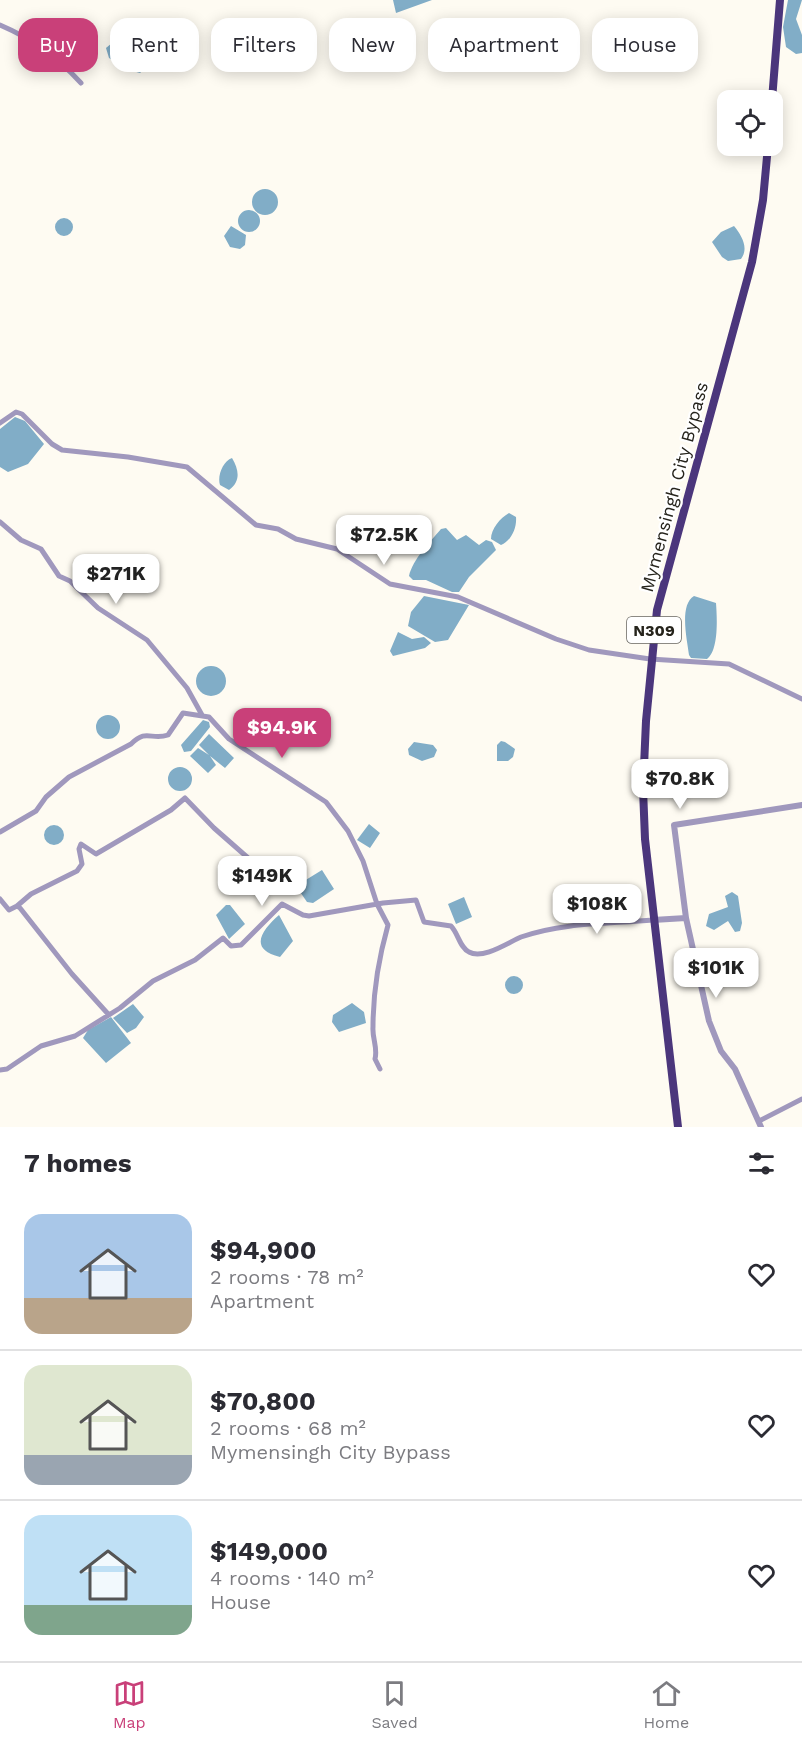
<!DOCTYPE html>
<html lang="en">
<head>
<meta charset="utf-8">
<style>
  body { margin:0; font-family:"Work Sans",sans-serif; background:#f7f7f7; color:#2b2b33; height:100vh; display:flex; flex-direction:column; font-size:22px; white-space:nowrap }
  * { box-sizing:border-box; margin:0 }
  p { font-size:20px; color:#7c7c81 }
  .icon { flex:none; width:33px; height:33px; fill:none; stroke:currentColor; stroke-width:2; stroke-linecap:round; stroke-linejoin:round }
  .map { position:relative; height:1127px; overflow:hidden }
  .sheet { display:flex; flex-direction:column; background:#fff; flex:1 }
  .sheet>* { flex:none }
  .hud { position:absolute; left:18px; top:18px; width:766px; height:54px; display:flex; gap:12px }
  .tools { position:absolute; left:717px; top:90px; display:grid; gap:12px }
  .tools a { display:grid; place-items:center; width:66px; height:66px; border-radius:12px; background:#fff; box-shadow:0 3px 15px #0003; font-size:30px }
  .price { position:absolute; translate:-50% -51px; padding:0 14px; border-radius:12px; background:#fff; color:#222; font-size:20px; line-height:39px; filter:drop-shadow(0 2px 3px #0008) }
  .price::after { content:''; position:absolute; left:50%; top:36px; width:18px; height:14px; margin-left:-9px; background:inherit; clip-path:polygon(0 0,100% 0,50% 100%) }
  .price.selected { background:#c94079; color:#fff }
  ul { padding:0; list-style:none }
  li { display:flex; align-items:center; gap:18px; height:150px; padding:0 24px }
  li+li { border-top:2px solid #e1e1e2 }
  li span { display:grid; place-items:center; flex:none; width:168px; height:120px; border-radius:18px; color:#555 }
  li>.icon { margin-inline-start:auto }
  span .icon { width:72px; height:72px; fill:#fffc; stroke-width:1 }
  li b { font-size:26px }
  h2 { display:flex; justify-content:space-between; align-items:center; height:72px; padding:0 24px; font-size:26px }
  .pill { padding:0 21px; border-radius:18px; background:#fff; box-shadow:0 3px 15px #0003; font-size:21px; line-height:54px }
  .pill.selected { background:#c94079; color:#fff }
  .tabs { display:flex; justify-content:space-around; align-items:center; height:84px; border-top:2px solid #e1e1e2; background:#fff; font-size:16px; color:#7c7c81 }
  .tabs a { display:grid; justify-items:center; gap:3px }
  .tabs .selected { color:#c94079 }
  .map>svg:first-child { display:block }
  .water { fill:#81adc7 }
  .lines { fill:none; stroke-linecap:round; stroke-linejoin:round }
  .minor { stroke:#a098bd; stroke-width:5 }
  .tertiary { stroke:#a098bd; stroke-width:6 }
  .trunk { stroke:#4b367c; stroke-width:8 }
  .labels { text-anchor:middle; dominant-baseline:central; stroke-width:4.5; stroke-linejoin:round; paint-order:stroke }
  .shield { fill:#fff; stroke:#676660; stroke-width:1.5 }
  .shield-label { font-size:16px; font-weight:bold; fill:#26241c }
  .street-label { font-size:18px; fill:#26241c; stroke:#fff }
</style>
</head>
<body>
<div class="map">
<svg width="802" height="1127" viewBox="0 0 802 1127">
  <rect width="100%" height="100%" fill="#fefbf2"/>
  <!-- water -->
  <path class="water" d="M 393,0 L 432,0 L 396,13 Z
    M 788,0 L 802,0 L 796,19 L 802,35 L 802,53 L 796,54 L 786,47 L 783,27 Z
    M 144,32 L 154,40 L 159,55 L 140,73 L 129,70 L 109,58 L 106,48 C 117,38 130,33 144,32 Z
    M252 202a13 13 0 1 1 26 0a13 13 0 1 1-26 0Z
    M238 221a11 11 0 1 1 22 0a11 11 0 1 1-22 0Z
    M55 227a9 9 0 1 1 18 0a9 9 0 1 1-18 0Z
    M 231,226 L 246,235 L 245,245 L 240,249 L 230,247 L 224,236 Z
    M 734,226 C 742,236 749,248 741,259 L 728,261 L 722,257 L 712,242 L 721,232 Z
    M 15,417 L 25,421 L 44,444 L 28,464 L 8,472 L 0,467 L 0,429 Z
    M 232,458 C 239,470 241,481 229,490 L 220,485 C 217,476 223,461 232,458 Z
    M 509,513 L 516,517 C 517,528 511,541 501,545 L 491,539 C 491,529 500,518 509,513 Z
    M 446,528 L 457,540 L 466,535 L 479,545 L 486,540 L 492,542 L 496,550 L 469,577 L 459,592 L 452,592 L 426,580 L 413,580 L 409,576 C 413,559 430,542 441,529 Z
    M 424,596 L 469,605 L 448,640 L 435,642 L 408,626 L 411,612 Z
    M 694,596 L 716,603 C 717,617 719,650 707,659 L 691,658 L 689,655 C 687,639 679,605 694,596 Z
    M 398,632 L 412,639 L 424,637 L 431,643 L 425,648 L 393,656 L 390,651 Z
    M196 681a15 15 0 1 1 30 0a15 15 0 1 1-30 0Z
    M96 727a12 12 0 1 1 24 0a12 12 0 1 1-24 0Z
    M 203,720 L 209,722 L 210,727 L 191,751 L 184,752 L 181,745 Z
    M 209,734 L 234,758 L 225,768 L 210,756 L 216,765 L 208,773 L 190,756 L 198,748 L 209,755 L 199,745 Z
    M 414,742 L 433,745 L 437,750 L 434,757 L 422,761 L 409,755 L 408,749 Z
    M 505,742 L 515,749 L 513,757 L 508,761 L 497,761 L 497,745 L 501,741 Z
    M168 779a12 12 0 1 1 24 0a12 12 0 1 1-24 0Z
    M 369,824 L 380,833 L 370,848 L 357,840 Z
    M44 835a10 10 0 1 1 20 0a10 10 0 1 1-20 0Z
    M 322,870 L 334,889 L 313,903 L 307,902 L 296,886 Z
    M 732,892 L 738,896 L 742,923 L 740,931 L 735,932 L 728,921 L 714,930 L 706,926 L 709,914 L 728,907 L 725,896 Z
    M 464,897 L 472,917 L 456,924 L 448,904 Z
    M 226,905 L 230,905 L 245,924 L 229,939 L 216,915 Z
    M 279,915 L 293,941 L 280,957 C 247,949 263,929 279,915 Z
    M505 985a9 9 0 1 1 18 0a9 9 0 1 1-18 0Z
    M 352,1003 L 364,1012 L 366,1023 L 339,1032 L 332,1022 L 333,1015 Z
    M 133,1004 L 144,1017 L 136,1028 L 127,1033 L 113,1018 Z
    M 111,1017 L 131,1043 L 106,1063 L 83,1038 L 88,1030 Z"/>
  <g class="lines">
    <!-- minor -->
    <path class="minor" d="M 0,25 C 33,39 57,57 81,83
      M 0,423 L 16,412 L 22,414 L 52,444 L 62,450 L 128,457 L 187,467 L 256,525 L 278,529 L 296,539 L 337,549 L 390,584 L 458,597 L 556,639 L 589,650 L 650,659 L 729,664 L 802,699
      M 0,522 L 21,540 L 41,549 L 59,576 L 70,581 L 98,608 L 147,640 L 187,688 L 202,715
      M 0,832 L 36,811 L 46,797 L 69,777 L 131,744 C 147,728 151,741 168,735 L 183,713 L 209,717 L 229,739 L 326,802 L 348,831 L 363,861 L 377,904 L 388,925 C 379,957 373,992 373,1027 C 372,1038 378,1048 375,1059 L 380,1069
      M 0,899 L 9,910 L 17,906 L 20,908 L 72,974 L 109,1015
      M 17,906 L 31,894 L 77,871 L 82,864 L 79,849 L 81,844 L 96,854 L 171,810 L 185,798 L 214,828 L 279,885
      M 0,1070 L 7,1069 L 41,1046 L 75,1036 L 120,1008 L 153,981 L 195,960 L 223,938 L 231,946 L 241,945 L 282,904 L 303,915 L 309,916 L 383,903 L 416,900 L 424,922 L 451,926 C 458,933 460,948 469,952 C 483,960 509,942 521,937 C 564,922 609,924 653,920
      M 759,1121 L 802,1099"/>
    <!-- tertiary -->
    <path class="tertiary" d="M 686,918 L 674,825 L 802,805
      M 653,920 L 686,918 L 709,1021 L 721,1051 L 735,1069 L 761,1127"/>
    <!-- trunk -->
    <path class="trunk" d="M 772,100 L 780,0
      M 678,1127 L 645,839 L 643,789 L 646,721 L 657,610 L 752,262 L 763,200 L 768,146"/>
  </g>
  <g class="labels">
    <!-- shield labels -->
    <rect class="shield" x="627" y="617" width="54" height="26" rx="4.5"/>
    <g class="shield-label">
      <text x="654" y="630">N309</text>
    </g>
    <!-- street labels -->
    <g class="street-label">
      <text transform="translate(674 487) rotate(-75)">Mymensingh City Bypass</text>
    </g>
  </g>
</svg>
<div class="tools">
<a><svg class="icon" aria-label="locate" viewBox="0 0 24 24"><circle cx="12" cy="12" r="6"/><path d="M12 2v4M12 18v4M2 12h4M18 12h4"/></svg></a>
</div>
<b class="price" style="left:384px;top:566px">$72.5K</b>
<b class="price" style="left:116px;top:605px">$271K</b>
<b class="price selected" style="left:282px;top:759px">$94.9K</b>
<b class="price" style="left:680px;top:810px">$70.8K</b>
<b class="price" style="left:262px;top:907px">$149K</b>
<b class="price" style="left:597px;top:935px">$108K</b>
<b class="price" style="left:716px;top:999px">$101K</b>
<div class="hud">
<a class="pill selected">Buy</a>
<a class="pill">Rent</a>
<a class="pill">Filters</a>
<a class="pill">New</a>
<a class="pill">Apartment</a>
<a class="pill">House</a>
</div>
</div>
<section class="sheet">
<h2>7 homes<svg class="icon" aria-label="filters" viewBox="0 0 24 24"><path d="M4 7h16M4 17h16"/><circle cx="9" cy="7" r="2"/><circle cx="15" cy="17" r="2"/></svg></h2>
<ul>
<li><span style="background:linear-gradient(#a9c7e8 70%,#b9a48a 0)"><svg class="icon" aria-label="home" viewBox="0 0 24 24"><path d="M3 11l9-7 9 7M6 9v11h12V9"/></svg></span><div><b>$94,900</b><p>2 rooms · 78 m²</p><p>Apartment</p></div><svg class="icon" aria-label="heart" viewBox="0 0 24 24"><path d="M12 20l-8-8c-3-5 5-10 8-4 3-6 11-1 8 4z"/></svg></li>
<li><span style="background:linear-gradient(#dfe7d0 75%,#9aa5b1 0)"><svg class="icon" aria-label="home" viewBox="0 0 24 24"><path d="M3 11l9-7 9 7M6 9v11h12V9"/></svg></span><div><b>$70,800</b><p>2 rooms · 68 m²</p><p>Mymensingh City Bypass</p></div><svg class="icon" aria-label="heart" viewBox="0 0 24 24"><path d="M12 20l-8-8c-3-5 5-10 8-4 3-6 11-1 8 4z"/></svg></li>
<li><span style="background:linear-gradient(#bfe0f5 75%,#7fa58c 0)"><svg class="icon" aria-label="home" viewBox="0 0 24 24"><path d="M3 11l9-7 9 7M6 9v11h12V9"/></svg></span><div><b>$149,000</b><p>4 rooms · 140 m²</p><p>House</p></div><svg class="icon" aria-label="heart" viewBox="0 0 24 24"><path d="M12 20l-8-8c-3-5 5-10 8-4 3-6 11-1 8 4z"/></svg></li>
</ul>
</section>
<nav class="tabs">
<a class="selected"><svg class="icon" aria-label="map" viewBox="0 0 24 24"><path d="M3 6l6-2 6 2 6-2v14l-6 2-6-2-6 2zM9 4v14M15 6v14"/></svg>Map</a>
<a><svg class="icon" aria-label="saved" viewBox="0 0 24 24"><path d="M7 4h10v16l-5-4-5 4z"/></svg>Saved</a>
<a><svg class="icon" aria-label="home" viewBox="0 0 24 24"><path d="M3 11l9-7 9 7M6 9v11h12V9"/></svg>Home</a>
</nav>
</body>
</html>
